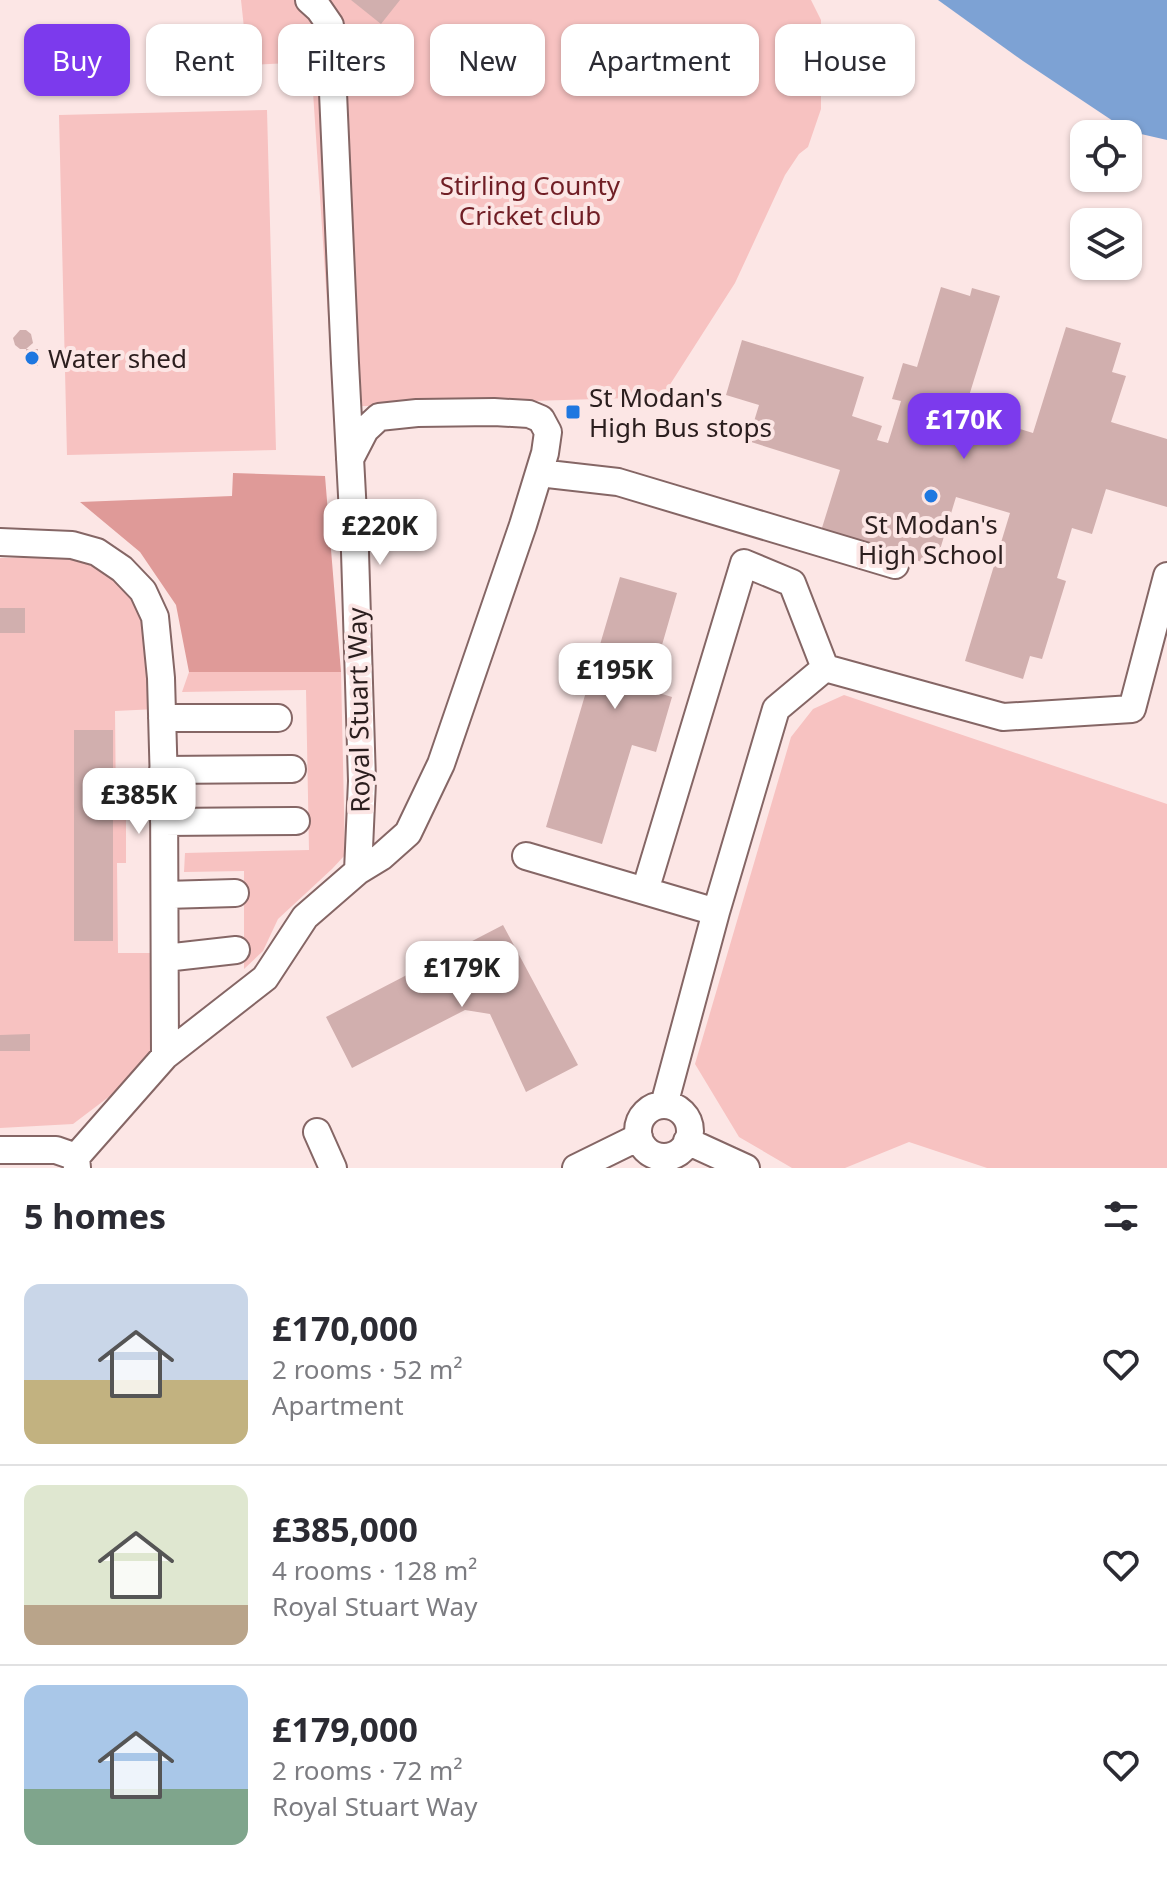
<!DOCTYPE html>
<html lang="en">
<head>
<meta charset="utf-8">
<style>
  body { margin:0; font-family:"Noto Sans",sans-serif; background:#f2f2f3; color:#2b2b33; height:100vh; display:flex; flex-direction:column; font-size:30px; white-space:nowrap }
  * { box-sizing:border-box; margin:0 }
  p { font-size:26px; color:#7c7c81 }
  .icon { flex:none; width:44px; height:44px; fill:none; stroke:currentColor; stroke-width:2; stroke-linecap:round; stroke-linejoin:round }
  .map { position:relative; height:1168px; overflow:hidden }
  .sheet { display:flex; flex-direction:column; background:#fff; flex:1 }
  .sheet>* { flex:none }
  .banner { position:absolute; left:24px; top:24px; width:1120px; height:72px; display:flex; gap:16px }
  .tools { position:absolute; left:1070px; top:120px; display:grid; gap:16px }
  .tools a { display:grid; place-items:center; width:72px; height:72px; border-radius:16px; background:#fff; box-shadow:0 2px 6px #0004; font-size:40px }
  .price { position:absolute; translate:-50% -68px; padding:0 18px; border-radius:16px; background:#fff; color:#222; font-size:26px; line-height:52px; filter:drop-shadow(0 2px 4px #0008) }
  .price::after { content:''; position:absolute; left:50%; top:48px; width:24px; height:18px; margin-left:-12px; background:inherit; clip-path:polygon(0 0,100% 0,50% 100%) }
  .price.selected { background:#7c3aed; color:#fff }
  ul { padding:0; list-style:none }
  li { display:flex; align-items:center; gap:24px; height:200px; padding:0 24px }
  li+li { border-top:2px solid #e1e1e2 }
  li span { display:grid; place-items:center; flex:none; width:224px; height:160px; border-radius:16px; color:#555 }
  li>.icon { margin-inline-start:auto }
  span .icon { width:96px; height:96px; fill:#fffc; stroke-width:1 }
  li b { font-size:34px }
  h2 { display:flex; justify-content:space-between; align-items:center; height:96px; padding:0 24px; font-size:34px }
  .tag { padding:0 28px; border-radius:16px; background:#fff; box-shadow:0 2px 6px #0004; font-size:28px; line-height:72px }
  .tag.selected { background:#7c3aed; color:#fff }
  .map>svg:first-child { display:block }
  .green { fill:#f7c2c1 }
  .forest { fill:#df9a98 }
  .water { fill:#7da2d4 }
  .building { fill:#d1afae }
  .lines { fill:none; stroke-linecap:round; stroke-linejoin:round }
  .minor-casing { stroke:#856665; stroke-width:30 }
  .minor { stroke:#fff; stroke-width:26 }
  .poi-dot { fill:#1e77e0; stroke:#fce6e5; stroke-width:3 }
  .labels { text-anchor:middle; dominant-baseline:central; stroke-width:8; stroke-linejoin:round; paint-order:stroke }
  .park-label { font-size:26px; fill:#701e25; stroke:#fce6e5 }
  .poi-label { font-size:26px; fill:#2b1e1e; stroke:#fce6e5; text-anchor:start }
  .street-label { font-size:26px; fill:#2b1e1e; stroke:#fce6e5 }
</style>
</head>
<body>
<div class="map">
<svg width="1167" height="1168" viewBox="0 0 1167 1168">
  <rect width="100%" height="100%" fill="#fce6e5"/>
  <!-- green -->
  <path class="green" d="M 241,0 L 811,0 L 821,20 L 821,109 L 808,147 L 799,154 L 785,175 L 735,283 L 662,397 L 334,407 L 311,62 L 248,65 Z
    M 267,110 L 276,450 L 67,455 L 59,115 Z
    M 38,557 L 85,560 L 111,576 L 133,595 L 151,621 L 157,709 L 115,711 L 116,809 L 126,809 L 126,863 L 117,863 L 118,953 L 159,953 L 154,1050 L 142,1066 L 110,1096 L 73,1124 L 0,1128 L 0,558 Z
    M 189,672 L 341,672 L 345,855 L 332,869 L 278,919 L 263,951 L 244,969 L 244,871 L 184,872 L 185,853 L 309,850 L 306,690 L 182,692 Z
    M 844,695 L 1167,804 L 1167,1168 L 987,1168 L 909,1142 L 845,1168 L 792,1168 L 739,1137 L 695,1064 L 791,737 L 813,709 Z"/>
  <!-- forest -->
  <path class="forest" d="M 233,473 L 325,476 L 341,672 L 189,672 L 176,605 L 140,552 L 80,502 L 232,496 Z"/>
  <!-- water -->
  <path class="water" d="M 938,0 L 1167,0 L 1167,140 L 1128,131 L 1023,61 Z"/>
  <!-- building -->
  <path class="building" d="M 351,0 L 400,0 L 381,24 Z
    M 941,287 L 970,296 L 972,288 L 1000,296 L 964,412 L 1033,433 L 1066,327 L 1121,343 L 1112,372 L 1126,376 L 1111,422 L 1167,439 L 1167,507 L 1106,489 L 1092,534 L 1072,528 L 1057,578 L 1066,581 L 1042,659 L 1030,656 L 1023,679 L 965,661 L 1010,513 L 956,497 L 935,566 L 821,531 L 840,470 L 748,441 L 759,405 L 726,395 L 742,340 L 864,377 L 852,416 L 882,426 L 877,440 L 888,443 L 901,401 L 892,399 L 903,363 L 917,367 Z
    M 20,330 L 26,330 L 31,334 L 33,343 L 26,349 L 38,349 L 38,366 L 27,366 L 26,349 L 20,349 L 15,345 L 13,338 Z
    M 620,577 L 677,593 L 649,690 L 672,697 L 656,752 L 632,745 L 602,844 L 546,827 Z
    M 0,608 L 25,608 L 25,633 L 0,633 Z
    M 74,730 L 113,730 L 113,941 L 74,941 Z
    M 503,925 L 578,1065 L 526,1092 L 490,1014 L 465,1010 L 352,1068 L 326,1017 Z
    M 30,1034 L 30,1051 L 0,1051 L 0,1035 Z"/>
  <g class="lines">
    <!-- minor casing -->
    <g class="minor-casing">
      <path id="minor" d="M 350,459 L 365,430 L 379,417 L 417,413 L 494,412 L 529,414 L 541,419 L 548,432 L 545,453 L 523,525 L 441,764 L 408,833 L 381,857 L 358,871
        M 539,473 L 618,482 L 895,565
        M 0,542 L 72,545 L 97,552 L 122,569 L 143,591 L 155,617 L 161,678 L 164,785 L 165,1056 L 76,1157 L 77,1168
        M 162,718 L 278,718
        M 163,770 L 292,769
        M 164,822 L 296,821
        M 526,856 L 716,912
        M 645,891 L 744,563 L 792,583 L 825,668 L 1003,717 L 1132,709 L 1167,576
        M 165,895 L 235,893
        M 165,958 L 236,950
        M 165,1056 L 265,978 L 305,917 L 358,871 L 362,781 L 355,552 L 345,363 L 330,25 L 319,9 L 309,0
        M 664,1105 L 716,912 L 776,709 L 825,668
        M638 1131a26 26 0 1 1 52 0a26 26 0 1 1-52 0Z
        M 317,1132 L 333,1168
        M 687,1141 L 746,1168
        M 0,1150 L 56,1150 L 76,1157
        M 576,1168 L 639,1137"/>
    </g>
    <!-- minor -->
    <use href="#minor" class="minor"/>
  </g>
  <!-- markers -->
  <g class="poi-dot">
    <circle cx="32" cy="358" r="8"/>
    <rect x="565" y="404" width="16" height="16" rx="4"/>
    <circle cx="931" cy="496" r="8"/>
  </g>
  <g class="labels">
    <!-- park labels -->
    <g class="park-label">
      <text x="530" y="185">Stirling County<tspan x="530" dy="30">Cricket club</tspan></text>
    </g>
    <!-- poi labels -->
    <g class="poi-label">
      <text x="48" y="358">Water shed</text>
      <text x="589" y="397">St Modan's<tspan x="589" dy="30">High Bus stops</tspan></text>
      <text x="931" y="524" text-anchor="middle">St Modan's<tspan x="931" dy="30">High School</tspan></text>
    </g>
    <!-- street labels -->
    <g class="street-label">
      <text transform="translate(358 710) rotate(-91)">Royal Stuart Way</text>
    </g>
  </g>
</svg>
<div class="tools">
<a><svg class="icon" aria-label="locate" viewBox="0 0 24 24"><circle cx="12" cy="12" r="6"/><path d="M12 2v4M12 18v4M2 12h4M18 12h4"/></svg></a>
<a><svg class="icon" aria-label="layers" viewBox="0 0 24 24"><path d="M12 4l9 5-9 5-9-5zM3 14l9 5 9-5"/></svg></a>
</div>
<b class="price selected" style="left:964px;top:461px">£170K</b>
<b class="price" style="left:380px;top:567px">£220K</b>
<b class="price" style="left:615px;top:711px">£195K</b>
<b class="price" style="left:139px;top:836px">£385K</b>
<b class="price" style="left:462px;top:1009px">£179K</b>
<div class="banner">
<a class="tag selected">Buy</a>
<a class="tag">Rent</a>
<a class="tag">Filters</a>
<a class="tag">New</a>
<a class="tag">Apartment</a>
<a class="tag">House</a>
</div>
</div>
<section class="sheet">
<h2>5 homes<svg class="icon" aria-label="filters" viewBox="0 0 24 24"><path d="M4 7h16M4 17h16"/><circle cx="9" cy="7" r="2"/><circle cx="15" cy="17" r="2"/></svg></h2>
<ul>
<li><span style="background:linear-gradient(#c9d6e8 60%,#c2b280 0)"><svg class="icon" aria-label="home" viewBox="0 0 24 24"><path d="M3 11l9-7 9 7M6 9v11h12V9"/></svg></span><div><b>£170,000</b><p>2 rooms · 52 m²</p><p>Apartment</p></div><svg class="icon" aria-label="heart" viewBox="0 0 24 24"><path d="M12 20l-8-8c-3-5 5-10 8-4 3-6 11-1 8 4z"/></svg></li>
<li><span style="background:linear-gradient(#dfe7d0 75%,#b9a48a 0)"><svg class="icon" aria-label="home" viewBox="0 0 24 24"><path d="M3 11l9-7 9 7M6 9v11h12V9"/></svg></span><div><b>£385,000</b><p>4 rooms · 128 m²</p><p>Royal Stuart Way</p></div><svg class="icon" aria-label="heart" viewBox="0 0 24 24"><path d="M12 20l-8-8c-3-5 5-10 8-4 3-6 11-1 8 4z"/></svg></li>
<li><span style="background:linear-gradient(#a9c7e8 65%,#7fa58c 0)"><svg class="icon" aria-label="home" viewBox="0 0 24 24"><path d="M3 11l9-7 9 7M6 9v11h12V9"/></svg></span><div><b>£179,000</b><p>2 rooms · 72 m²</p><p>Royal Stuart Way</p></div><svg class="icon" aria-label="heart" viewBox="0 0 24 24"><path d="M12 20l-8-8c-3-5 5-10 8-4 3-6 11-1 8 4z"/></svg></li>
</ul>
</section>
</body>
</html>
